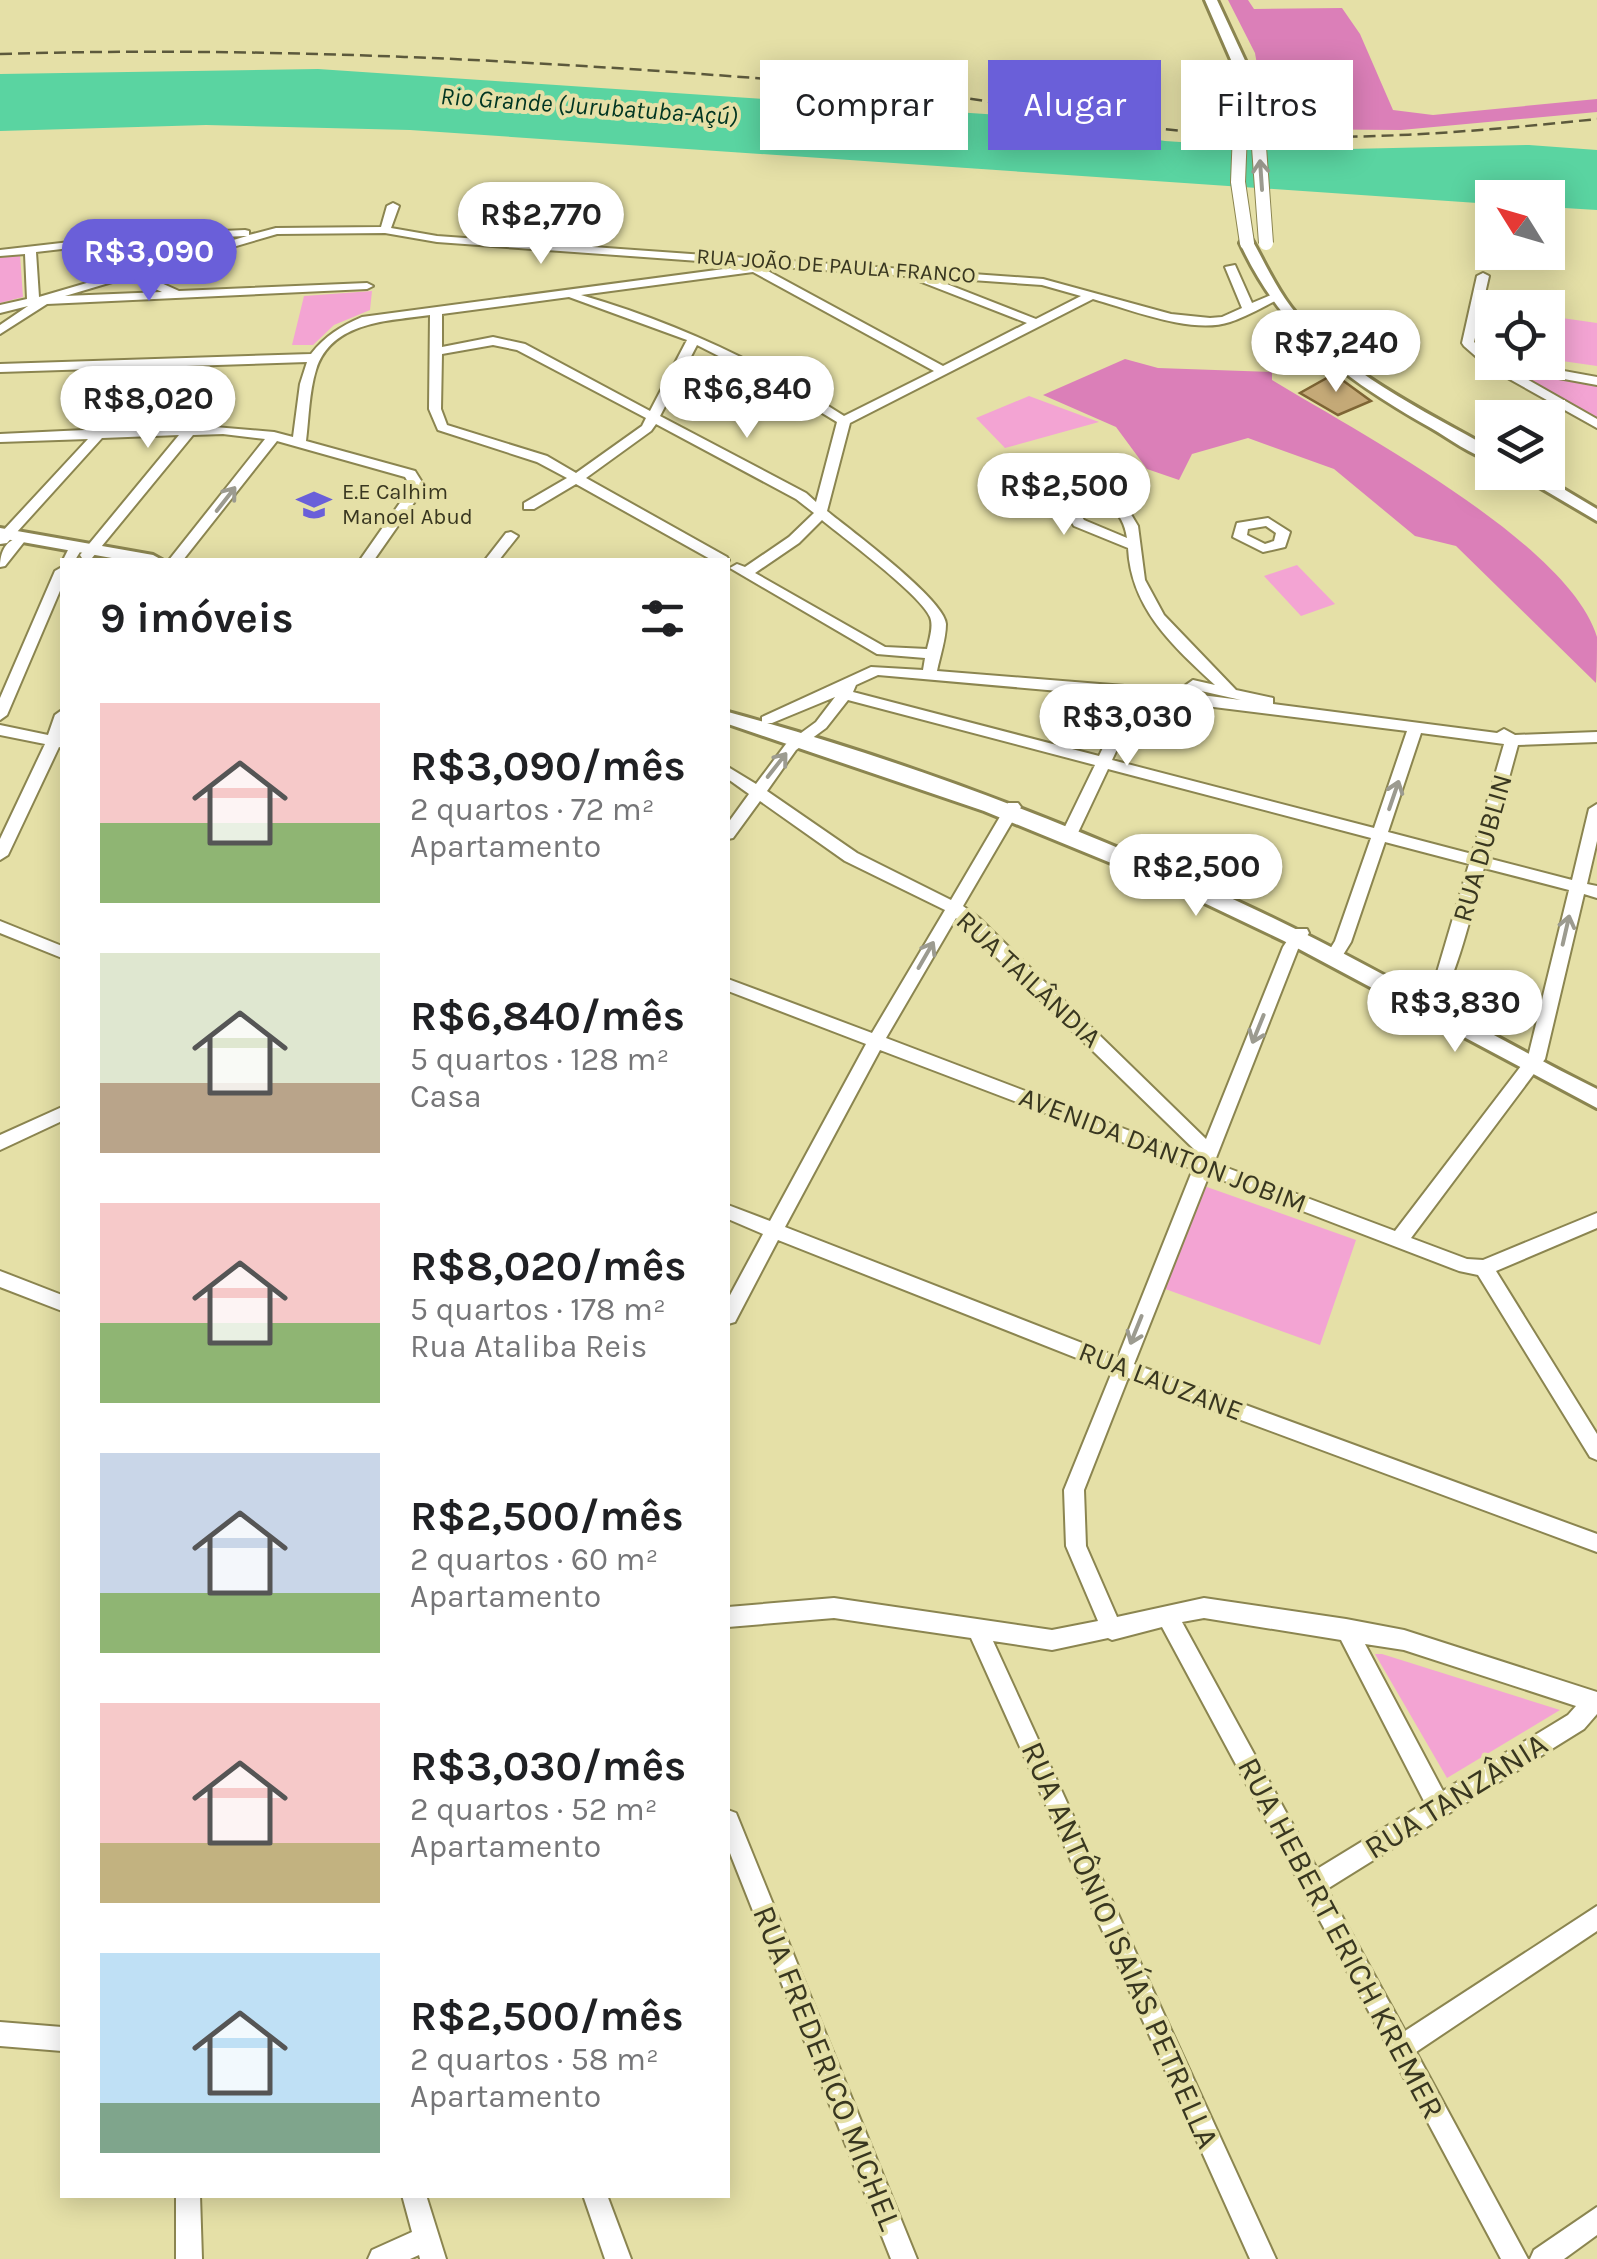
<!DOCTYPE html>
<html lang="pt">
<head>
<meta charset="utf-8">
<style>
  body { margin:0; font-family:Karla,sans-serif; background:#f6f6f6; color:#202124; height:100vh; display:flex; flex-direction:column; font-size:38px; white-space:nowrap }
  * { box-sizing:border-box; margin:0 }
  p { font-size:32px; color:#757577 }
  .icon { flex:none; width:55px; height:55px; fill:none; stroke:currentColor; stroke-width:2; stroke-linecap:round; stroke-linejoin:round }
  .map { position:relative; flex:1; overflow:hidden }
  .details { position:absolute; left:60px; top:558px; width:670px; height:1640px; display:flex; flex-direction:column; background:#fff; border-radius:0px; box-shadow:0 5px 25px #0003 }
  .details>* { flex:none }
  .guide { position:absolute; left:760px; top:60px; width:685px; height:90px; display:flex; gap:20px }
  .needle { width:65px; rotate:307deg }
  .fabs { position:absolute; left:1475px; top:180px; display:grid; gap:20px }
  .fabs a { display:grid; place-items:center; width:90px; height:90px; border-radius:0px; background:#fff; box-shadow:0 5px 25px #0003; font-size:50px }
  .price { position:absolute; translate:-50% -85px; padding:0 22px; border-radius:35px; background:#fff; color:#222; font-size:32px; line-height:65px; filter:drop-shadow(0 2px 5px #0008) }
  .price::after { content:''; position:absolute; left:50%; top:60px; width:30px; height:22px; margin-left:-15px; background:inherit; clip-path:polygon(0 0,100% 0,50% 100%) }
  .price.active { background:#6a5fd9; color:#fff }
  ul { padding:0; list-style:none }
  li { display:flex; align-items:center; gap:30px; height:250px; padding:0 40px }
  li span { display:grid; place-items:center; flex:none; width:280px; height:200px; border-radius:0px; color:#555 }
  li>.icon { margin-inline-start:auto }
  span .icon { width:120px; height:120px; fill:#fffc; stroke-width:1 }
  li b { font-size:42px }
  h2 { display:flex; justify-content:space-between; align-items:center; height:120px; padding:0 40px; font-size:42px }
  .tag { padding:0 35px; border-radius:0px; background:#fff; box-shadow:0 5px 25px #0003; font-size:35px; line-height:90px }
  .tag.active { background:#6a5fd9; color:#fff }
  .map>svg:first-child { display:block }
  .green { fill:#f3a4d3 }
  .forest { fill:#db7fb8 }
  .water { fill:#5ad4a1 }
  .building { fill:#c4a977; stroke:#7e6534; stroke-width:2.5 }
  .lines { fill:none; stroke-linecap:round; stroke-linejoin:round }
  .minor-casing { stroke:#8b8550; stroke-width:4 }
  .major-casing { stroke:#8b8550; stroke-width:6 }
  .minor { fill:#fff; fill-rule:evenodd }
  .major { fill:#fff; fill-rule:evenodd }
  .rail { stroke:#5c593c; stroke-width:2.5; stroke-dasharray:12 6; stroke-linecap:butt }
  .major-bridge-casing { stroke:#8b8550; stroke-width:16; stroke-linecap:butt }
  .major-bridge { stroke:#fff; stroke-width:14 }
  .oneway { stroke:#9c9b90 }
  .labels { text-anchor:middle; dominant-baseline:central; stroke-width:8; stroke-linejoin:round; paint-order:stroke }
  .far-street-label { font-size:22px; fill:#393720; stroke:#e5e0a7 }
  .far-poi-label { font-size:22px; fill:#393720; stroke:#e5e0a7; text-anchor:start }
  .far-water-label { font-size:25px; font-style:italic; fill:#003522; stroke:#e5e0a7 }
  .street-label { font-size:28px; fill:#393720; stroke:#e5e0a7 }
  .near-street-label { font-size:32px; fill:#393720; stroke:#e5e0a7 }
</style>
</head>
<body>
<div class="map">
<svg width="1597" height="2259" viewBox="0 0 1597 2259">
  <rect width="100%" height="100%" fill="#e5e0a7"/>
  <!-- green -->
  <path class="green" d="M 20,255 L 23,297 L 0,303 L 0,257 Z
    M 372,291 L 370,310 L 334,325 L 313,345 L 292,345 L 304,296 Z
    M 1548,316 L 1597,323 L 1597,366 L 1548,359 Z
    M 1506,367 L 1597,384 L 1597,422 Z
    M 1029,396 L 1099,422 L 1005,448 L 976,418 Z
    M 1297,565 L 1335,604 L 1301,616 L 1264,576 Z
    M 1207,1187 L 1356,1240 L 1320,1345 L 1157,1286 L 1195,1190 Z
    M 1375,1654 L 1382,1654 L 1560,1710 L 1447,1778 Z"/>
  <!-- forest -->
  <path class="forest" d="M 1228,0 L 1248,0 L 1254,9 L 1342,8 L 1360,34 L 1393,110 L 1433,115 L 1597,99 L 1597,112 L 1401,130 L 1268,129 L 1255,53 Z
    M 1125,359 L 1158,368 L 1272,372 L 1272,380 C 1354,430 1569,543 1597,637 C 1597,649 1597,670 1596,683 L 1456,546 L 1415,536 L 1334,469 L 1248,438 L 1192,454 L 1179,480 L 1147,469 L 1116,427 L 1043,395 Z"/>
  <!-- water -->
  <path class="water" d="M 318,69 L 1000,115 L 1165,141 L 1304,150 L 1529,145 L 1597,150 L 1597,210 L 1548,207 L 1548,198 L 1492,198 L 1492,204 L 410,130 L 206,125 L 0,131 L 0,74 Z"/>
  <!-- building -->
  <path class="building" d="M 1334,374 L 1371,401 L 1338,415 L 1300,393 Z"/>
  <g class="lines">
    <!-- minor casing -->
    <g class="minor-casing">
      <path id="minor" d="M 393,203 L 399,206 L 391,228 L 437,236 L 1043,279 L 1171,314 L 1210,318 L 1222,317 L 1242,308 L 1225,267 L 1235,265 L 1252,303 L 1271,295 L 1279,295 L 1279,299 C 1263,307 1246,317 1230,322 C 1192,335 1129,309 1093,299 L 850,423 L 827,511 C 849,529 945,600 946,624 C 946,639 940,656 937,671 L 1137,687 L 1241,700 L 1188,688 L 1186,685 L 1193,680 L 1215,685 C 1173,646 1131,609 1128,548 L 1074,526 L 1063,508 L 1078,499 L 1096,496 L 1113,499 L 1126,506 L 1138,526 L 1145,580 L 1164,615 L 1236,690 L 1273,698 L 1273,704 L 1497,733 L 1504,729 L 1515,735 L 1597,732 L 1597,742 L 1518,745 L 1487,858 L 1572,880 L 1589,809 L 1597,804 L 1597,841 L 1587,884 L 1597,886 L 1597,898 L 1584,894 L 1545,1059 L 1411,1238 L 1467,1259 L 1483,1260 L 1597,1213 L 1597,1228 L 1496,1271 L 1597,1434 L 1597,1460 L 1590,1457 L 1478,1275 L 1459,1271 L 1209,1175 L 1134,1364 L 1597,1534 L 1597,1552 L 1128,1378 L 1084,1490 L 1086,1546 L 1117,1617 L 1204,1598 L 1346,1619 L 1404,1630 L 1597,1692 L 1597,1714 L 1584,1729 L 1327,1889 L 1405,2031 L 1597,1906 L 1597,1931 L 1416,2052 L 1528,2259 L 1501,2259 L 1394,2059 L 1391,2057 L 1388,2047 L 1162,1627 L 1112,1640 L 1108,1638 L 1052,1650 L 993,1641 L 1276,2259 L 1250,2259 L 971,1638 L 834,1618 L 728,1627 L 728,1607 L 834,1598 L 1052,1630 L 1098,1621 L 1066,1546 L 1064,1490 L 1112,1372 L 778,1240 L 735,1322 L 728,1324 L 728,1299 L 763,1234 L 728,1219 L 728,1205 L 770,1221 L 866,1044 L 728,991 L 728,979 L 872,1033 L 945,910 L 845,861 L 760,801 L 733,838 L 728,839 L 728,823 L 749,794 L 728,779 L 728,767 L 756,784 L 786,744 L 816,722 L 835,697 L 772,723 L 762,723 L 762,717 L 871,667 L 923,670 L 925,658 L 877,654 L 730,568 L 737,564 L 745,567 L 789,537 L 814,513 L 796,499 L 656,424 L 651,431 L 586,478 L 727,557 L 729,560 L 728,562 L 712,560 L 576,484 L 534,509 L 524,509 L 524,503 L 567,478 L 537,462 L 438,430 L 429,409 L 430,315 C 389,321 331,321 316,370 C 309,392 309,418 306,441 L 415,471 L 425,487 L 374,560 L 360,560 L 411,487 L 405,477 L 277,441 L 183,560 L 169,560 L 265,439 L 223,434 L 193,435 L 92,558 L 82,558 L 80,555 L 179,435 L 102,438 L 7,543 L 0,544 L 0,534 L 88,439 L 0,442 L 0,434 L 191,425 L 274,432 L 293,437 L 300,384 L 307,362 L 0,372 L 0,364 L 311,354 C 325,336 341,326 362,317 L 754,265 L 437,242 L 385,233 L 277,234 L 141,274 L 179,291 L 367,283 L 373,286 L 367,289 L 47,304 L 0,334 L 0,325 L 28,306 L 0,313 L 0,305 L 27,299 L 25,254 L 0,256 L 0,250 L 131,235 L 245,230 L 249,231 L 249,235 L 276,228 L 381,227 L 387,206 ZM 245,236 L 247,236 L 39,297 L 36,252 L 131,241 ZM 769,266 L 919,277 L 919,281 L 1027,323 L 943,366 L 766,270 ZM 753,272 L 934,371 L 844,416 C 762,363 675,322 581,295 ZM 129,277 L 162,292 L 65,296 ZM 929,277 L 1042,285 L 1081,296 L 1036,319 ZM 569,297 L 687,340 L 650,411 L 525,344 L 493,337 L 442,347 L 442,314 ZM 493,345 L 517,350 L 646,418 L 642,426 L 576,473 L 547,456 L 447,425 L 441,409 L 442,354 ZM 697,345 L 776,385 L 837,422 L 816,502 L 806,493 L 660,416 ZM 1096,504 C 1116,506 1124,519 1127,538 L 1084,520 L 1077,509 ZM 822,520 C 845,539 920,594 930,617 C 934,626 929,640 927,649 L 885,647 L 755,573 L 799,543 ZM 878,675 L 1127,697 L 1099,756 L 853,692 L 856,685 ZM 1141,698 L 1407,731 L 1374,828 L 1112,760 ZM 848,700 L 1095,765 L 1059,839 L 1067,844 L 1075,839 L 1108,769 L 1371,838 L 1335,941 L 1324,959 L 1332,965 L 1338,963 L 1351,942 L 1385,842 L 1469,864 L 1432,989 L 1418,1010 L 1426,1016 C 1453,1003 1474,900 1484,868 L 1569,890 L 1528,1057 L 1395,1231 L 1214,1163 L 1298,949 L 1309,933 L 1307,929 L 1295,929 L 1283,947 L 1206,1139 L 979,918 L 963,906 L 1021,807 L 1018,803 L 1008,803 L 951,900 L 857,853 L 767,791 L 796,750 L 826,728 ZM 1421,733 L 1504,744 L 1472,854 L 1388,832 ZM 956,918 L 1199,1154 L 1198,1157 L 886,1038 ZM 880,1050 L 1193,1169 L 1118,1357 L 785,1227 ZM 1204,1618 L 1341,1640 L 1425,1803 L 1317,1869 L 1182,1622 ZM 1365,1644 L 1404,1650 L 1576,1706 L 1568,1715 L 1443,1791 Z
        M 1483,273 L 1489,276 L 1474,342 L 1492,358 L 1492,362 L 1502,365 L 1514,362 L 1597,377 L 1597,385 L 1509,369 L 1597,419 L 1597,428 L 1488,367 L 1464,346 L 1462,343 L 1477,276 Z
        M 1268,518 L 1290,532 L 1285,547 L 1263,552 L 1233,537 L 1237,523 ZM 1266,526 L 1276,533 L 1274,541 L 1265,544 L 1247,535 L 1248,529 Z
        M 511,532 L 518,536 L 499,560 L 485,560 L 506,533 Z
        M 17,538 L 24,542 L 5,566 L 0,567 C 0,555 4,542 17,538 Z
        M 76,543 L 83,547 L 75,560 L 62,562 L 71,544 Z
        M 62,567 L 62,586 L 7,715 L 0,720 L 0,698 L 55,571 Z
        M 62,710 L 62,748 L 59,747 L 8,855 L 0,860 L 0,839 L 45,744 L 0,735 L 0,725 L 48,735 L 55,715 Z
        M 0,921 L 62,946 L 62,958 L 0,933 Z
        M 62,1107 L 62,1121 L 0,1150 L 0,1135 Z
        M 0,1271 L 62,1295 L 62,1311 L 0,1287 Z
        M 728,1810 L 736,1813 L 917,2259 L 891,2259 L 728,1848 Z
        M 0,2022 L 62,2027 L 62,2051 L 0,2046 Z
        M 176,2195 L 200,2195 L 202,2259 L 176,2259 Z
        M 402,2195 L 426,2195 L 446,2259 L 420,2259 L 419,2255 L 410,2259 L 368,2259 L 372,2250 L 412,2232 Z
        M 583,2195 L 607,2195 L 631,2259 L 605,2259 Z
        M 1597,2207 L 1597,2235 L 1564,2259 L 1530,2259 L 1534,2250 Z"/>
    </g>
    <!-- major casing -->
    <g class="major-casing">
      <path id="major" d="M 1205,0 L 1217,0 L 1249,69 L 1246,110 L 1234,107 L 1235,69 Z
        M 1242,240 L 1252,240 C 1265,263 1275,286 1291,307 C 1341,372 1423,410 1492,449 L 1492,461 C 1471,455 1450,439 1431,428 C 1346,380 1282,334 1240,243 Z
        M 1514,472 L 1535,472 L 1597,509 L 1597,521 Z
        M 0,528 L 153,555 L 162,560 L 123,560 L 0,538 Z
        M 728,712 C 908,761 1086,829 1254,909 C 1371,964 1481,1031 1597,1089 L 1597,1108 L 1284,941 L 1177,890 L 984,811 L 728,724 Z"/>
    </g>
    <!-- minor -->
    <use href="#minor" class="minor"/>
    <!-- major -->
    <use href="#major" class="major"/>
    <!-- rail -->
    <path class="rail" d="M 0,54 C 301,45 600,64 900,90 C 999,99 1096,124 1195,132 C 1329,144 1464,133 1597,119"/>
    <!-- major-bridge casing -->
    <g class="major-bridge-casing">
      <path id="major-bridge" d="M 1256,106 L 1266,243
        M 1241,107 L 1238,182 L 1247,243"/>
    </g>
    <!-- major-bridge -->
    <use href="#major-bridge" class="major-bridge"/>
  </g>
  <!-- one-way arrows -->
  <defs><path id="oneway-shaft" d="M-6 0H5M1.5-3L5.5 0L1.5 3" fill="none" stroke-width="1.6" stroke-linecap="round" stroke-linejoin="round" transform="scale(2.5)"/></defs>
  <g class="oneway">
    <use href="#oneway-shaft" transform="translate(1261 175) rotate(-94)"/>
    <use href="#oneway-shaft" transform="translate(226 499) rotate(-52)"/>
    <use href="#oneway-shaft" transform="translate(777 765) rotate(-52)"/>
    <use href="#oneway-shaft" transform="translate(1394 795) rotate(-71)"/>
    <use href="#oneway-shaft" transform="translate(1566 930) rotate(-77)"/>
    <use href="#oneway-shaft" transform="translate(926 955) rotate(-60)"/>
    <use href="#oneway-shaft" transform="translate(1258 1029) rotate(112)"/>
    <use href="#oneway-shaft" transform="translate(1136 1330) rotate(112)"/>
  </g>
  <!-- icons -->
  <defs>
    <g id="school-bare" transform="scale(2.7)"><path d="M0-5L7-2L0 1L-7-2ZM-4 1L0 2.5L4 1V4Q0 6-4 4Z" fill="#6a5fd9" stroke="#e5e0a7" stroke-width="2.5" paint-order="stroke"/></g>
  </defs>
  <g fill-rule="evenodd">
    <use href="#school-bare" x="314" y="505"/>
  </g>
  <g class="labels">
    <!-- far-street labels -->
    <g class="far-street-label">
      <text transform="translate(836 266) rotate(4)">RUA JOÃO DE PAULA FRANCO</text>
    </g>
    <!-- far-poi labels -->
    <g class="far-poi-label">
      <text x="342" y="492">E.E Calhim<tspan x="342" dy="25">Manoel Abud</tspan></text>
    </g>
    <!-- far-water labels -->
    <g class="far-water-label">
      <text transform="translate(589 106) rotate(4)">Rio Grande (Jurubatuba-Açú)</text>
    </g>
    <!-- street labels -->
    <g class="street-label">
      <text transform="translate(1482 848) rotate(-74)">RUA DUBLIN</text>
      <text transform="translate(1029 979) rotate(43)">RUA TAILÂNDIA</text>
      <text transform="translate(1163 1150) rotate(21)">AVENIDA DANTON JOBIM</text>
      <text transform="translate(1161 1381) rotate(21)">RUA LAUZANE</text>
    </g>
    <!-- near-street labels -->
    <g class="near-street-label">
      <text transform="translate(1456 1796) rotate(-32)">RUA TANZÂNIA</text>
      <text transform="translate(1341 1938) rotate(62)">RUA HEBERT ERICH KREMER</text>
      <text transform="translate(1120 1945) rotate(66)">RUA ANTÔNIO ISAÍAS PETRELLA</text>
      <text transform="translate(827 2068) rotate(68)">RUA FREDERICO MICHEL</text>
    </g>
  </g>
</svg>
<div class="fabs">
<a><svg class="needle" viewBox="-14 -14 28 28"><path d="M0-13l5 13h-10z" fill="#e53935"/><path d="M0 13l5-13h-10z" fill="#757577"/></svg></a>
<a><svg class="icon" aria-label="locate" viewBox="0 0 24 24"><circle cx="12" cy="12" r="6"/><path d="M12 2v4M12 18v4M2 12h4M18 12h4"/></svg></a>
<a><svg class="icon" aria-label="layers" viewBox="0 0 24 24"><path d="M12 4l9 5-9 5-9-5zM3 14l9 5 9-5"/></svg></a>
</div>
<b class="price" style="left:541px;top:267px">R$2,770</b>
<b class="price active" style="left:149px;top:304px">R$3,090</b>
<b class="price" style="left:1336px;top:395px">R$7,240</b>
<b class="price" style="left:747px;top:441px">R$6,840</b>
<b class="price" style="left:148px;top:451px">R$8,020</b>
<b class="price" style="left:1064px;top:538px">R$2,500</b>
<b class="price" style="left:1127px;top:769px">R$3,030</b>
<b class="price" style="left:1196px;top:919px">R$2,500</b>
<b class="price" style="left:1455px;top:1055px">R$3,830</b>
<div class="guide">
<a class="tag">Comprar</a>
<a class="tag active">Alugar</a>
<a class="tag">Filtros</a>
</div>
<section class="details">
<h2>9 imóveis<svg class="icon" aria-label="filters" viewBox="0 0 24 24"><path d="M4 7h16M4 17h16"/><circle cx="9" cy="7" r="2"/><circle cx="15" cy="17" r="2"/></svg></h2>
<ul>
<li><span style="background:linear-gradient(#f6c9c9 60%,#8fb573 0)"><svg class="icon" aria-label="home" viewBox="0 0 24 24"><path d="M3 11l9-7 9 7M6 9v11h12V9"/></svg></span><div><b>R$3,090/mês</b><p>2 quartos · 72 m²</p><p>Apartamento</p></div></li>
<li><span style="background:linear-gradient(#dfe7d0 65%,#b9a48a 0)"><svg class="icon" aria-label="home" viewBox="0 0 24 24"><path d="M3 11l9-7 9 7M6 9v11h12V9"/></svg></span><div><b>R$6,840/mês</b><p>5 quartos · 128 m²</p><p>Casa</p></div></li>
<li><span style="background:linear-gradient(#f6c9c9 60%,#8fb573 0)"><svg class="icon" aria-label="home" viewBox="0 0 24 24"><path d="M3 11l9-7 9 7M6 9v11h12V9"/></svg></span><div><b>R$8,020/mês</b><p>5 quartos · 178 m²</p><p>Rua Ataliba Reis</p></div></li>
<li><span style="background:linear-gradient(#c9d6e8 70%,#8fb573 0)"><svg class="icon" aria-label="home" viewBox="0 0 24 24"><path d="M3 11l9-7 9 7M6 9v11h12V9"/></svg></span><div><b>R$2,500/mês</b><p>2 quartos · 60 m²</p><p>Apartamento</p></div></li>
<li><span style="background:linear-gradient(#f6c9c9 70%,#c2b280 0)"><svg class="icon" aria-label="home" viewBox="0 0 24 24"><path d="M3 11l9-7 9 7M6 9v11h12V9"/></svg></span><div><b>R$3,030/mês</b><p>2 quartos · 52 m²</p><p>Apartamento</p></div></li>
<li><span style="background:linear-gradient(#bfe0f5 75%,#7fa58c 0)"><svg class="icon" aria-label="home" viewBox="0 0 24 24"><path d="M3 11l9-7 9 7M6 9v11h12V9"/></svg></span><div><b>R$2,500/mês</b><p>2 quartos · 58 m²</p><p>Apartamento</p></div></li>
</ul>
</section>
</div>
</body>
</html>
